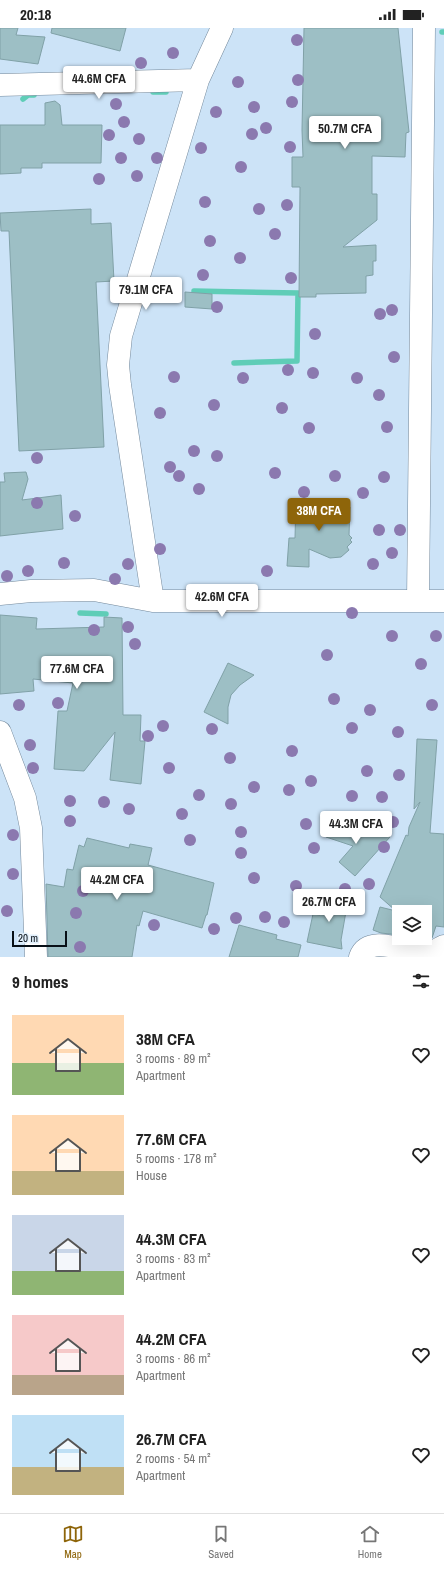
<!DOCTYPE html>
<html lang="en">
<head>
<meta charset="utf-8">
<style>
  body { margin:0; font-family:"Archivo Narrow",sans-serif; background:#f2f2f2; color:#222; height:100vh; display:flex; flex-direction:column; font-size:15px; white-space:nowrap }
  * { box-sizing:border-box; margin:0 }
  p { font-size:13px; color:#767676 }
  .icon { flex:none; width:22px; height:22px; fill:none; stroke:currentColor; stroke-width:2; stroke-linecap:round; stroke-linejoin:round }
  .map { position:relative; height:929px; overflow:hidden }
  .sheet { display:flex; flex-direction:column; background:#fff; flex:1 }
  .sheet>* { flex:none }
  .tools { position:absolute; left:392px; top:877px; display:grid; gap:8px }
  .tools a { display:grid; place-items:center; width:40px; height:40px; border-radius:0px; background:#fff; box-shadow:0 4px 16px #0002; font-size:20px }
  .scale { position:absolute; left:12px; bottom:10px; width:55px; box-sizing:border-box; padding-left:4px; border:2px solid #081017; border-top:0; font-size:11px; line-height:14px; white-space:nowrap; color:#081017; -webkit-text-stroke:3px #e1effb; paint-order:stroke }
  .price { position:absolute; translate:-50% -34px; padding:0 9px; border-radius:4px; background:#fff; color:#222; font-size:13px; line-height:26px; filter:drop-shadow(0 1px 2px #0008) }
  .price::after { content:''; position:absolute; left:50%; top:24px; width:12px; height:9px; margin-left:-6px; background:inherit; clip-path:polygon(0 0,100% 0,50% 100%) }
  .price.current { background:#8e650a; color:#fff }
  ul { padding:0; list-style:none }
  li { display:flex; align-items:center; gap:12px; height:100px; padding:0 12px }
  li span { display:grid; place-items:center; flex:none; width:112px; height:80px; border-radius:0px; color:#555 }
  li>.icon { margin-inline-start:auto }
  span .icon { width:48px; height:48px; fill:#fffc; stroke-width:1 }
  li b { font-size:17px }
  h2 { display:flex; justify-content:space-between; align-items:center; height:48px; padding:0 12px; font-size:17px }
  .status { display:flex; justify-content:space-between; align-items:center; height:28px; padding:0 20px; background:#fff; direction:ltr }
  .status svg { height:11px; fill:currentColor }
  .tab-bar { display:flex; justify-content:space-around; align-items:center; height:56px; border-top:1px solid #e0e0e0; background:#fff; font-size:11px; color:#767676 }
  .tab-bar a { display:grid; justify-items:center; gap:2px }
  .tab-bar .current { color:#8e650a }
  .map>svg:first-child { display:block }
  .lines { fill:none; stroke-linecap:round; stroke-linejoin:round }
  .stream { stroke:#5fcdb7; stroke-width:5.5 }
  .building { fill:#9dbfc5; stroke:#80a1a7 }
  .minor-casing { stroke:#73889b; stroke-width:23 }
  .minor { stroke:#fff; stroke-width:22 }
  .tree { fill:#8b79af }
</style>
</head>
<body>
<div class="status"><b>20:18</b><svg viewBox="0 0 49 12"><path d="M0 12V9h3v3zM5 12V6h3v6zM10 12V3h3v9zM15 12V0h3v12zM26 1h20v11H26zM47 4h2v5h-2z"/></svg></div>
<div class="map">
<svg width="444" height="929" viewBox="0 0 444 929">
  <rect width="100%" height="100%" fill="#cce3f7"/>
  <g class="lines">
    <!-- stream -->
    <path class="stream" d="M 442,4 L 444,4
      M 153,64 L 166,64
      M 23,71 L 28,67 L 34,67
      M 194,263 L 298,265 L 297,333 L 234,335
      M 80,585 L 106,586"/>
  </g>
  <!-- building -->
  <path class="building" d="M 0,0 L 18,0 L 16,7 L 45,9 L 38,36 L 0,31 Z
    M 52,0 L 126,0 L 120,23 L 51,5 Z
    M 304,0 L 398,0 L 409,104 L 406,105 L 405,129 L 372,128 L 372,166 L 377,166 L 377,192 L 343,219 L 376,217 L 376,233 L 373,233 L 373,247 L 366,248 L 366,265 L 316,266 L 316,269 L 299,269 L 300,159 L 292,159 L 292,129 L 303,129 L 302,102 Z
    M 55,73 L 60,77 L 62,97 L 102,97 L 101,135 L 42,135 L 42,140 L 21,140 L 21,145 L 0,146 L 0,97 L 45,97 L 45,75 Z
    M 91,181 L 91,196 L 111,195 L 114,253 L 96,254 L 104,419 L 19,423 L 9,203 L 1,203 L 0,185 Z
    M 185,264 L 212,266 L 212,281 L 185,279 Z
    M 26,444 L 28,451 L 22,472 L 61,467 L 63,501 L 0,508 L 0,454 L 5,454 L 4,445 Z
    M 296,471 L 313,471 L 312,476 L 332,476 L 332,479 L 350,479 L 349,507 L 352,510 L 350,512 L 352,514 L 347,519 L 349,522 L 341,529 L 330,530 L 309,521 L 309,539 L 287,538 L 289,510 L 295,510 Z
    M 0,587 L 37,590 L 36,601 L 104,599 L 104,589 L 122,590 L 123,687 L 141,687 L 140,713 L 145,713 L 141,756 L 110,752 L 115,704 L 84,743 L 54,741 L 58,683 L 67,683 L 73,655 L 33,651 L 34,663 L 0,666 Z
    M 228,635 L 254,647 L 240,657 L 231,667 L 228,679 L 228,696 L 204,684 Z
    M 417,711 L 437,712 L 430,805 L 444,806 L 444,899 L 436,898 L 432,910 L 426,912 L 412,910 L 425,910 L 425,884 L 399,884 L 399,907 L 381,905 L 373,902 L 380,879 L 396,883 L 380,869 L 406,807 L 408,808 L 409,799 L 420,774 L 414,781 Z
    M 332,792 L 390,809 L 355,848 L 339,834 L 353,818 L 326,809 Z
    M 87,810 L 129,820 L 130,816 L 152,820 L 148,837 L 214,855 L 207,887 L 206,887 L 202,900 L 143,883 L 139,898 L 137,897 L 132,929 L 48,929 L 46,856 L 64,859 L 67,841 L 73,842 L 79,817 L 84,819 Z
    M 325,867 L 348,872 L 341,912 L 342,921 L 307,914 L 313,886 L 320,887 Z
    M 239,897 L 277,907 L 276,911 L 301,917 L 298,929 L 229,929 Z"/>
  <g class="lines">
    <!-- minor casing -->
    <g class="minor-casing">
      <path id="minor" d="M 0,57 L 198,52
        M 0,566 L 31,563 L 94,562 L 153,573 L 444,573
        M 153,573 L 120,357 L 118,337 L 121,308 L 198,52 L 222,0
        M 418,573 L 424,0
        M 0,704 L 25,770 L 31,800 L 36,929
        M 360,929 C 369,905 408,925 426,925 C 433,925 439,920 444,918"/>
    </g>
    <!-- minor -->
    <use href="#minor" class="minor"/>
  </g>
  <!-- trees -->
  <g class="tree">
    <circle cx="297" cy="12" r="6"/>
    <circle cx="173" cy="25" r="6"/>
    <circle cx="141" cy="35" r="6"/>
    <circle cx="298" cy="52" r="6"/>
    <circle cx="238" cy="54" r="6"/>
    <circle cx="292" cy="74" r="6"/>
    <circle cx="116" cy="76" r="6"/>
    <circle cx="254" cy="79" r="6"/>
    <circle cx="216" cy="84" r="6"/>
    <circle cx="124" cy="94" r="6"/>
    <circle cx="266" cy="100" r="6"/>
    <circle cx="252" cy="106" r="6"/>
    <circle cx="109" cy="107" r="6"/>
    <circle cx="139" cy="111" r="6"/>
    <circle cx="290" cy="119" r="6"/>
    <circle cx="201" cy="120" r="6"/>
    <circle cx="121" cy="130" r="6"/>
    <circle cx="157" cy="130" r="6"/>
    <circle cx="241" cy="139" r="6"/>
    <circle cx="137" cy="148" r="6"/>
    <circle cx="99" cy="151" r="6"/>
    <circle cx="205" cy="174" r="6"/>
    <circle cx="287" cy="177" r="6"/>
    <circle cx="259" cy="181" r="6"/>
    <circle cx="275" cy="206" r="6"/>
    <circle cx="210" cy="213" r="6"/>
    <circle cx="240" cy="230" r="6"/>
    <circle cx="203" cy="247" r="6"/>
    <circle cx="291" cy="250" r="6"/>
    <circle cx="217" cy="279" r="6"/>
    <circle cx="392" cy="282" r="6"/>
    <circle cx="380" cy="286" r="6"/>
    <circle cx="315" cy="306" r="6"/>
    <circle cx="394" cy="329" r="6"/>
    <circle cx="288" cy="342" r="6"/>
    <circle cx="313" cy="345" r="6"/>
    <circle cx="174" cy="349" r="6"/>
    <circle cx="243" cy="350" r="6"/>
    <circle cx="357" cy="350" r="6"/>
    <circle cx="379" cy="367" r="6"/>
    <circle cx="214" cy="377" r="6"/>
    <circle cx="282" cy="380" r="6"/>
    <circle cx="160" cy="385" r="6"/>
    <circle cx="387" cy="399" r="6"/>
    <circle cx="309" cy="400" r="6"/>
    <circle cx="194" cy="423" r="6"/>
    <circle cx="217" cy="428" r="6"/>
    <circle cx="37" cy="430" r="6"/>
    <circle cx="170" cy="439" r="6"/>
    <circle cx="275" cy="445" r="6"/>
    <circle cx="179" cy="448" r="6"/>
    <circle cx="335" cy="448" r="6"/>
    <circle cx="384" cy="449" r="6"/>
    <circle cx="199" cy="461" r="6"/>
    <circle cx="304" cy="464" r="6"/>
    <circle cx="363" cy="465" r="6"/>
    <circle cx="37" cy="475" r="6"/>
    <circle cx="75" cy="488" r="6"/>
    <circle cx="379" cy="502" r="6"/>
    <circle cx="400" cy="502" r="6"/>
    <circle cx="160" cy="521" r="6"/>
    <circle cx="392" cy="525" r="6"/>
    <circle cx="64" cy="535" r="6"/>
    <circle cx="128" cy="536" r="6"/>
    <circle cx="373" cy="536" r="6"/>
    <circle cx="28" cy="543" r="6"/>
    <circle cx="267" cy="543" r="6"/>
    <circle cx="7" cy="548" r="6"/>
    <circle cx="115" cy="551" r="6"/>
    <circle cx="352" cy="585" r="6"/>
    <circle cx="128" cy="599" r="6"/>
    <circle cx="94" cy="602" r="6"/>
    <circle cx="392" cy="608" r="6"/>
    <circle cx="436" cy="608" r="6"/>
    <circle cx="135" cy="616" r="6"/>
    <circle cx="327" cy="627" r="6"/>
    <circle cx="421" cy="636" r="6"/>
    <circle cx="334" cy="671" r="6"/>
    <circle cx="58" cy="675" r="6"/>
    <circle cx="19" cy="677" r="6"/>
    <circle cx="432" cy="677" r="6"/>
    <circle cx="370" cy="682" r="6"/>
    <circle cx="163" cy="698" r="6"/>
    <circle cx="352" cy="700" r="6"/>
    <circle cx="212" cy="701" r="6"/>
    <circle cx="398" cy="704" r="6"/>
    <circle cx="148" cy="708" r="6"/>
    <circle cx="30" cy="717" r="6"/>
    <circle cx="292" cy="723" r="6"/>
    <circle cx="230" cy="730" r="6"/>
    <circle cx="33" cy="740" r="6"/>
    <circle cx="169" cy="740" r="6"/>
    <circle cx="367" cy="743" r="6"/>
    <circle cx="399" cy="747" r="6"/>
    <circle cx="311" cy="753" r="6"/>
    <circle cx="254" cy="759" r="6"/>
    <circle cx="289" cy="762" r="6"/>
    <circle cx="199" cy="767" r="6"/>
    <circle cx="352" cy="768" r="6"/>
    <circle cx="382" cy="769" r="6"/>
    <circle cx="70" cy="773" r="6"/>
    <circle cx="104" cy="774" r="6"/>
    <circle cx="231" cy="776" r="6"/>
    <circle cx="129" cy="781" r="6"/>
    <circle cx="182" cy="786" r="6"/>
    <circle cx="70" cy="793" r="6"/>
    <circle cx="393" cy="794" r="6"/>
    <circle cx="306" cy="796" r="6"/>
    <circle cx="241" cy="804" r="6"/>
    <circle cx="13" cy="807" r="6"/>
    <circle cx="190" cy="812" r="6"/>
    <circle cx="384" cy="819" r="6"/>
    <circle cx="314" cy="820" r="6"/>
    <circle cx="241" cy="825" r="6"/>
    <circle cx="13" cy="846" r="6"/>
    <circle cx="254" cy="850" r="6"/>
    <circle cx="369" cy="856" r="6"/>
    <circle cx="296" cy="858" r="6"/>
    <circle cx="345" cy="861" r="6"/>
    <circle cx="83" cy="863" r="6"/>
    <circle cx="300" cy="875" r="6"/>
    <circle cx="7" cy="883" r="6"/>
    <circle cx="76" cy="885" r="6"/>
    <circle cx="265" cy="889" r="6"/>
    <circle cx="236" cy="890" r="6"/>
    <circle cx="284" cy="894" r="6"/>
    <circle cx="154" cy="897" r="6"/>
    <circle cx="214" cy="901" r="6"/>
    <circle cx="80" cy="919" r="6"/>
  </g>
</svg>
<div class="tools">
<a><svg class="icon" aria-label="layers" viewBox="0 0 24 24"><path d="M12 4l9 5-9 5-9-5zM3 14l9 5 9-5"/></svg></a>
</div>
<div class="scale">20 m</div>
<b class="price" style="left:99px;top:72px">44.6M CFA</b>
<b class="price" style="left:345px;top:122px">50.7M CFA</b>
<b class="price" style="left:146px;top:283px">79.1M CFA</b>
<b class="price current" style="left:319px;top:504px">38M CFA</b>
<b class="price" style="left:222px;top:590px">42.6M CFA</b>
<b class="price" style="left:77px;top:662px">77.6M CFA</b>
<b class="price" style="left:356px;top:817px">44.3M CFA</b>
<b class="price" style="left:117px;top:873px">44.2M CFA</b>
<b class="price" style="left:329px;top:895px">26.7M CFA</b>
</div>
<section class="sheet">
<h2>9 homes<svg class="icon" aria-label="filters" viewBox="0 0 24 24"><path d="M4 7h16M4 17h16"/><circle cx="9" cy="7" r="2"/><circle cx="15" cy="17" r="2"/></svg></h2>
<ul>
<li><span style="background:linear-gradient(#ffd9b3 60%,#8fb573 0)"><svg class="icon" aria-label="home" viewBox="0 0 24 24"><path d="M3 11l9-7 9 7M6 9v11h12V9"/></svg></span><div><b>38M CFA</b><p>3 rooms · 89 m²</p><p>Apartment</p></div><svg class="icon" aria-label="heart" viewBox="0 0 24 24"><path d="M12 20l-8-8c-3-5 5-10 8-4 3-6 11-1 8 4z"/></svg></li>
<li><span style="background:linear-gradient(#ffd9b3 70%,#c2b280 0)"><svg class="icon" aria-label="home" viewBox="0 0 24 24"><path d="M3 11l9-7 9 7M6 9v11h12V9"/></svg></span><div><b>77.6M CFA</b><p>5 rooms · 178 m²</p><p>House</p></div><svg class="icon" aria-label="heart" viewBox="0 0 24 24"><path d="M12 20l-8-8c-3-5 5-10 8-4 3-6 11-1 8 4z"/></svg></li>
<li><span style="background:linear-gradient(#c9d6e8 70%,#8fb573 0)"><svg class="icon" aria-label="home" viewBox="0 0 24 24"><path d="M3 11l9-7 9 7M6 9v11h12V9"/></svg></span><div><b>44.3M CFA</b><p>3 rooms · 83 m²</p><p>Apartment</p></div><svg class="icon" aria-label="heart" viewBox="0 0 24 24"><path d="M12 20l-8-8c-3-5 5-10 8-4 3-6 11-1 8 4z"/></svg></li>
<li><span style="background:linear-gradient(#f6c9c9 75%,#b9a48a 0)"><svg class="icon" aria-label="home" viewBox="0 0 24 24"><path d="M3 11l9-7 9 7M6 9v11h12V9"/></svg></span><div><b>44.2M CFA</b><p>3 rooms · 86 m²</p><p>Apartment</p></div><svg class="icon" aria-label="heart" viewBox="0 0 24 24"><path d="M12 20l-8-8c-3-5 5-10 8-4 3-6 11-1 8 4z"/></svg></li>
<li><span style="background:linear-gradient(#bfe0f5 65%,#c2b280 0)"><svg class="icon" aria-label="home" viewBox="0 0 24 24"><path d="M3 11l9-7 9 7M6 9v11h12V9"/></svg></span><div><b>26.7M CFA</b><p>2 rooms · 54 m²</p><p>Apartment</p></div><svg class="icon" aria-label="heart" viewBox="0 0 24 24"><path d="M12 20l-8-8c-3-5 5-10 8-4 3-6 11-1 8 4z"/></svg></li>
</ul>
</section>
<nav class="tab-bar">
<a class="current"><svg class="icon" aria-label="map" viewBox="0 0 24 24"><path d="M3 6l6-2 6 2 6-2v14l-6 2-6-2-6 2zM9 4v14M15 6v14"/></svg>Map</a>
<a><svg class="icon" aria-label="saved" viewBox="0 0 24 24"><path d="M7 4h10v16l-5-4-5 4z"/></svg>Saved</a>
<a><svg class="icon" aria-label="home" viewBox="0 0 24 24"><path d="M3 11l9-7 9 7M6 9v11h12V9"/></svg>Home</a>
</nav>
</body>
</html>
